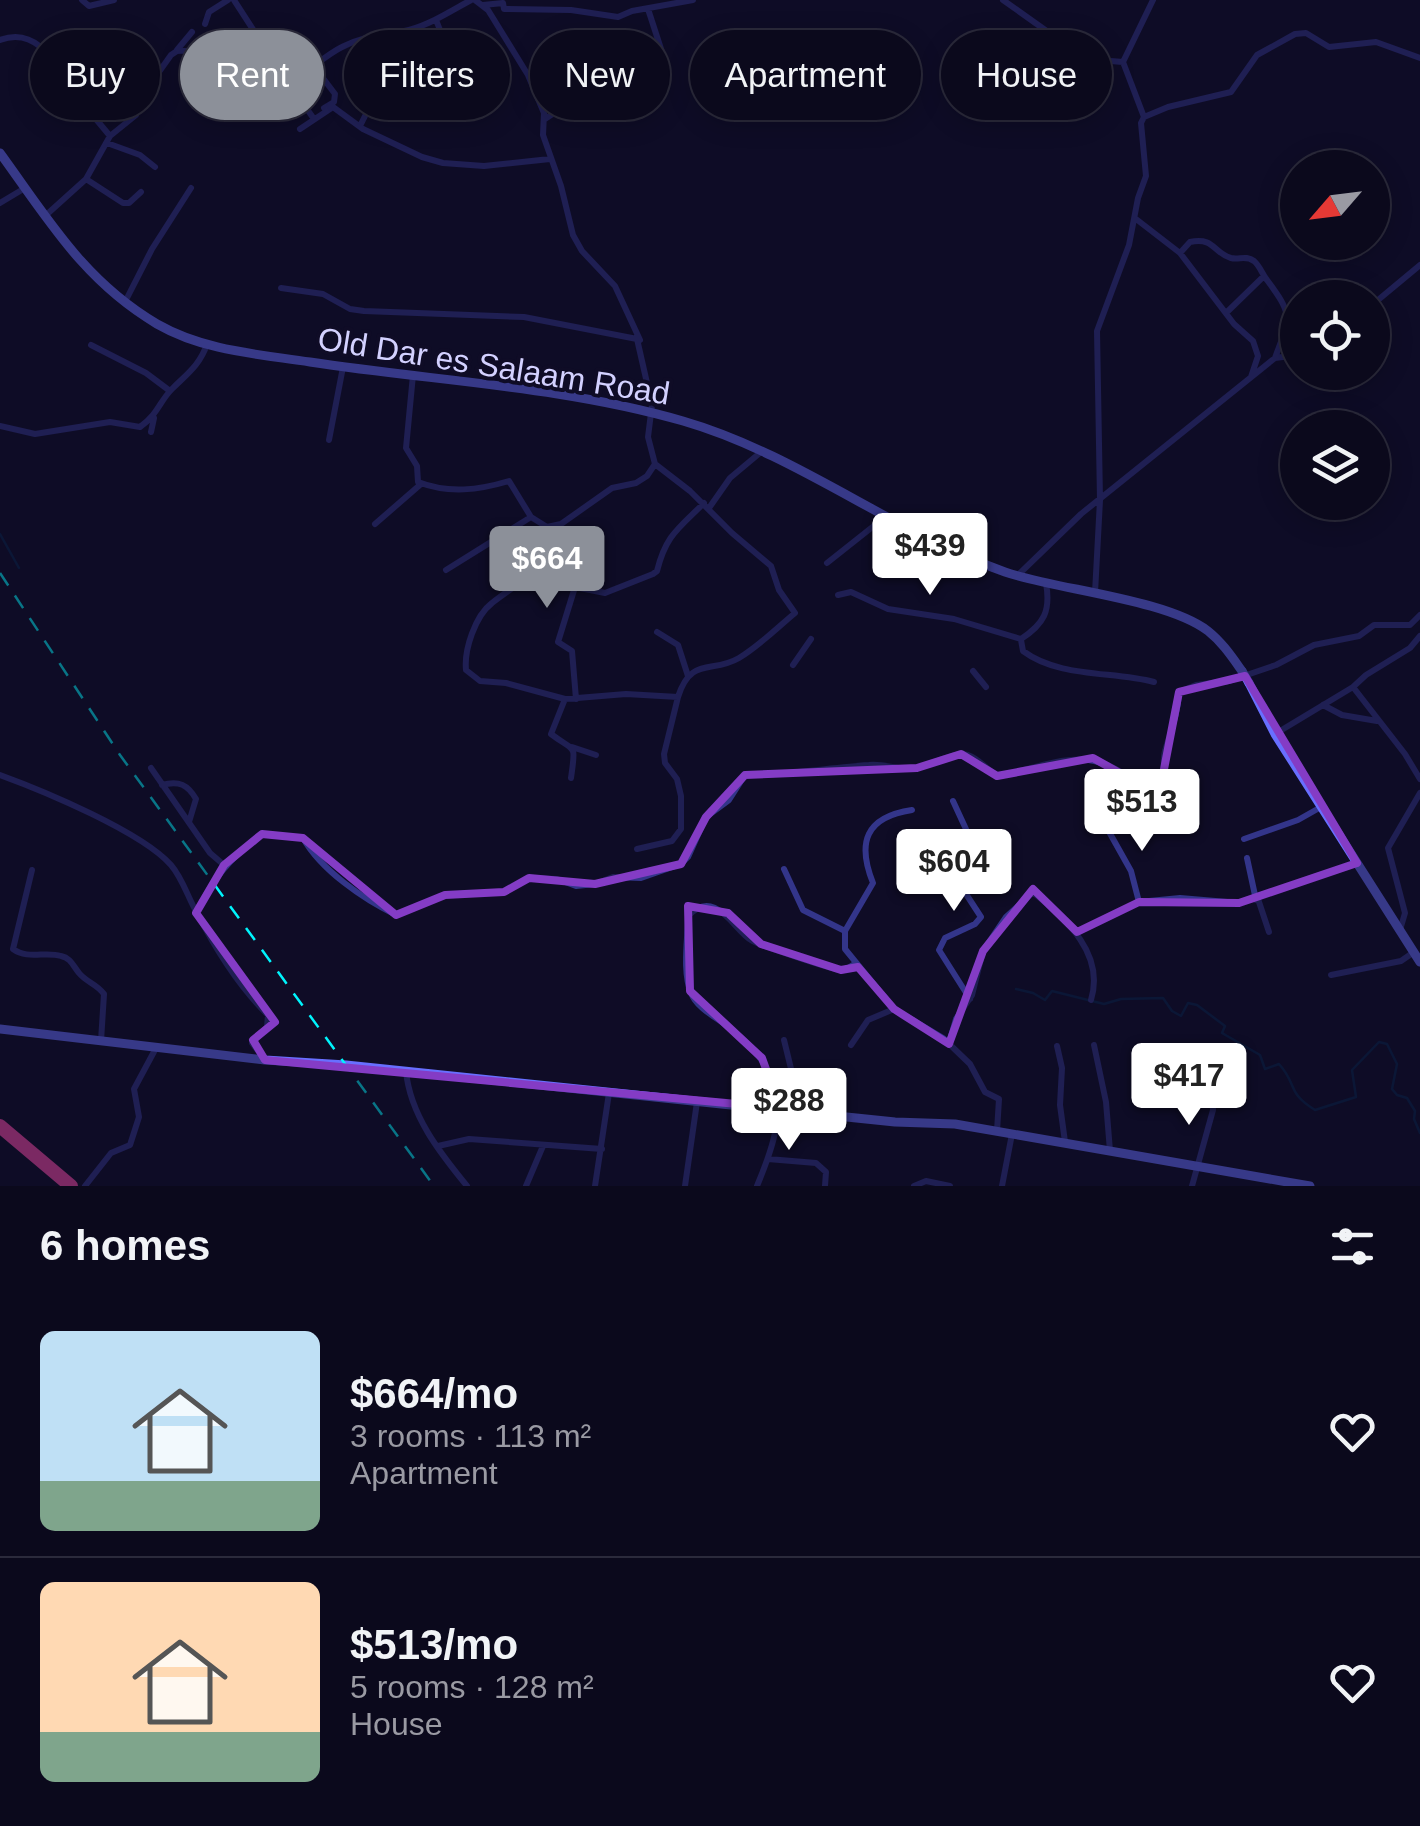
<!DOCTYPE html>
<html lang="en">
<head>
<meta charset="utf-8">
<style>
  body { margin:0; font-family:Arial,sans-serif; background:#141225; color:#f1f3f6; height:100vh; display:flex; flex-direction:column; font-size:38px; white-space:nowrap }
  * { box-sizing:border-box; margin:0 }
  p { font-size:32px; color:#9a9aa3 }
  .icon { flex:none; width:55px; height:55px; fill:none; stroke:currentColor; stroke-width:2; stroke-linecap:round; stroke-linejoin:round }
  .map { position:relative; height:1186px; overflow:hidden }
  .drawer { display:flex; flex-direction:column; background:#0b091c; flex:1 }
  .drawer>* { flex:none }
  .hud { position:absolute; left:30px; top:30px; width:1360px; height:90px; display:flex; gap:20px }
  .needle { width:65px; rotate:242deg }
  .fabs { position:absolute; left:1280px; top:150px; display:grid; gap:20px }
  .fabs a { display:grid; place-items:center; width:110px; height:110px; border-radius:50%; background:#0b091c; box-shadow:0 5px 25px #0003,0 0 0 2px #2b2a3b; font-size:50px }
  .price { position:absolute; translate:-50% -85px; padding:0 22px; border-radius:10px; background:#fff; color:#222; font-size:32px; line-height:65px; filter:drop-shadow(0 2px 5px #0008) }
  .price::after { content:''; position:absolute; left:50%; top:60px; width:30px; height:22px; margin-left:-15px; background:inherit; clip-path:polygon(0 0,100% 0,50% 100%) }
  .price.selected { background:#8c9099; color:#fff }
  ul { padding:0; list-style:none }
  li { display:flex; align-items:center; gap:30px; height:250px; padding:0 40px }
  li+li { border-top:2px solid #2b2a3b }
  li span { display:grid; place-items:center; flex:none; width:280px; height:200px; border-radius:15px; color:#555 }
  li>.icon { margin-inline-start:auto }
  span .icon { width:120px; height:120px; fill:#fffc; stroke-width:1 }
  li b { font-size:42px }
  h2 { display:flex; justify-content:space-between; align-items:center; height:120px; padding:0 40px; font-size:42px }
  .chip { padding:0 35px; border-radius:45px; background:#0b091c; box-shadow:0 5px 25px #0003,0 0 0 2px #2b2a3b; font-size:35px; line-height:90px }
  .chip.selected { background:#8c9099; color:#fff }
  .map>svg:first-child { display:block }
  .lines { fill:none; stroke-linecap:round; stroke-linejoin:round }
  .stream { stroke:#07244b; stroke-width:2.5 }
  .street { stroke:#33358a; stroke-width:6 }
  .secondary { stroke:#686fff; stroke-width:9 }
  .highway { stroke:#ff4cae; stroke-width:14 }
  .rail { stroke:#00f4fc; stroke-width:2.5; stroke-dasharray:15 12; stroke-linecap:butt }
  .secondary-bridge { stroke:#686fff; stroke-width:9 }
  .marked { fill:none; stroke:#843cc5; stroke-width:8; stroke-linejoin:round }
  .labels { text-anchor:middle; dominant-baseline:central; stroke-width:8; stroke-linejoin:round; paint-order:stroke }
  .street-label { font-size:32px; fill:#d3d1ff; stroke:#0f0c26 }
</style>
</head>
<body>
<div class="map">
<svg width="1420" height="1186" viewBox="0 0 1420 1186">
  <rect width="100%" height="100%" fill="#0f0c26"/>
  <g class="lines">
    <!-- stream -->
    <path class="stream" d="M 0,534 L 19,568
      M 1016,989 L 1033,993 L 1045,1000 L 1052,991 L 1104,1004 L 1121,999 L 1163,998 L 1172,1011 L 1181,1016 L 1188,1003 L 1197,1005 L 1225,1026 L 1222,1033 L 1260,1055 L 1265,1069 L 1279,1064 C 1298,1085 1286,1092 1315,1110 L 1356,1097 L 1352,1070 L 1379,1042 L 1387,1044 L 1397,1064 L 1392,1089 L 1397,1095 L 1407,1098 L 1415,1111 L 1414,1119 L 1420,1133"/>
    <!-- street -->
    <path class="street" d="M 82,0 L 89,6 L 114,0
      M 234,0 L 256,34
      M 475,0 L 488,10 L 528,75 L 544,113 L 543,135 L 561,186 L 573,235 L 582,251 L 615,286 L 640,340 L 637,339 L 652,405 L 648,437 L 655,464 L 690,491 L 732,533 L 771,566 L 779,590 L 795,613 C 777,628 759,646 739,658 C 712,674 691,656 678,697 L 626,694 L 565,699 L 506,683 L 480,681 L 466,670 C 464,650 475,616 492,603 C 518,582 533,580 548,546
      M 1003,0 L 1086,59 L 1123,62
      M 483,5 L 503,3 L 504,9 L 571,10 L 618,17 L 632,11 L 693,0
      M 648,9 L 662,52
      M 205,24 L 209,12 L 228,0
      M 0,40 C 41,24 60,73 80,100 C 90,112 100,124 110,136
      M 177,50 L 192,32
      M 313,65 L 335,94 L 334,102 L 324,108
      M 290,85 L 314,119
      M 1144,117 L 1168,107 L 1231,92 L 1257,55 L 1295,34 L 1306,33 L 1329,47 L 1376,42 L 1420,58
      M 545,119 L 575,99 L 586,83
      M 360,126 L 372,102 L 413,73 L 443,57 L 446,45 L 436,20
      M 300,129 L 333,107 L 363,129 L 422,157 L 443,163 L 484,166 L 550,159
      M 107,143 L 140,155 L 155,167
      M 86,179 L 123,203 L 129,203 L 141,192
      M 0,203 L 25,188
      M 45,216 L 86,179 L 110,136 L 136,115 L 139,100 L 171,55 L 177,51 C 190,50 218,55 229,62 C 240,70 250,91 263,91 C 290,92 317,59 342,47 C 364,35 385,36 409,30 C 431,24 451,11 471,0
      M 1136,219 L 1180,253 L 1234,324 L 1253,341 L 1258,356 L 1251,377
      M 1180,253 L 1190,242 C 1215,237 1213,253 1231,258 C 1239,260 1246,255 1254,261 C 1260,266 1262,274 1267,280 C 1294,316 1290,317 1275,358
      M 281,288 L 323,294 L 350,309 L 364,311 L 524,317 L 637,339
      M 126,300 L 152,249 L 191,188
      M 1372,305 L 1420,265
      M 1226,313 L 1264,276
      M 91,345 L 146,373 L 170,391
      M 413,375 L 406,448 L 417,466 L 418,482 C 449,494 479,490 509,481 L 531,517
      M 0,426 L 35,434 L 110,422 L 140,427 C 159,413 159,402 172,389 C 187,374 200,365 207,344
      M 151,432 L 154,418
      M 329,440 L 343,367
      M 709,508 L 730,478 L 761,452
      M 375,524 L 421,484
      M 547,527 L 548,546 L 574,572 L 575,587 L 558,642 L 572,651 L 576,699
      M 827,563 L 885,517
      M 446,570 L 531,517 L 547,527 L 561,524 L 612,488 L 636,483 L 647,476 L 655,464
      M 1018,575 L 1081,514 L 1275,358 L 1298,355
      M 575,587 L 605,593 L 653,574 L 657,571 C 666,535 678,529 704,503
      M 1095,593 L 1100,500 L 1097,331 L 1129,245 L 1138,198 L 1146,176 L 1141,123 L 1144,117 L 1123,62 L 1153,0
      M 838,595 L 851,592 L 888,609 L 954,619 L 1021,639
      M 657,632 L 678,645 L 688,676
      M 1021,639 C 1044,624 1051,611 1046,583
      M 1021,640 L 1023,651 C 1059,678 1113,671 1154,682
      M 793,665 L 811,639
      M 973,671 L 986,687
      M 1353,687 L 1405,754 L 1420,779
      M 565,699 L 551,734 C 576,753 576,742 571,778
      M 1323,705 L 1342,715 L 1377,721
      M 1275,734 L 1353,687 L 1366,675 L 1410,648 L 1420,636
      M 572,747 L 596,755
      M 151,768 L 210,853 L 224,865
      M 0,775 C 44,791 142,832 171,865 C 183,879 188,898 197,913 C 216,950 238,986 268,1015 L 267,1027 L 252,1043 L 265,1060
      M 162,785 C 179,780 188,785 196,799 L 189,822
      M 953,801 L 971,840 L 966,852 L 956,863 L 955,877 L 981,917 L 975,924 L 945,938 L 939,950 L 970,999
      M 912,810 C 865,817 857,843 873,883 L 845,931 L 845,949 L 894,1009 L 943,1038 L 970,1064 L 985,1092 L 999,1099 L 997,1131
      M 1103,821 L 1131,871 L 1139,902
      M 1244,839 L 1298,820 L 1321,807
      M 637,849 L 672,841 L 681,829 L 681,796 L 677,779 L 665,763 L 664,754 L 678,697
      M 1247,858 L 1256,900
      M 784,869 L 803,910 L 845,931
      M 32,870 L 13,949 C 28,960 45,951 61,956 C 71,958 73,966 79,973 C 86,982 97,984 104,994 L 101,1041
      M 1258,899 L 1269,932
      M 196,913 C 213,878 231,857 262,834 L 303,838 C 321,870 363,899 396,915 L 445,895 L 504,892 L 529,878 L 557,879 L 576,886 L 595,884 L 613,877 L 641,878 L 681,864 L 688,857 L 706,817 L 729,800 L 745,775 C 787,775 827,768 869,765 C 884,763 899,771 915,768 C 931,766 953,751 968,755 C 981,759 987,772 1000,776 C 1072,759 1089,743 1151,793 L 1160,793 C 1168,779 1161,766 1165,751 C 1171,730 1178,714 1179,692 L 1196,685 L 1229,681 L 1276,665 L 1314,645 L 1359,636 L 1374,625 L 1410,625 L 1420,615
      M 1400,930 L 1405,913 L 1388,848 L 1420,793
      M 1077,932 L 1139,902 L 1180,898 L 1239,903 L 1357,863
      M 1331,975 L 1401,961 L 1414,952
      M 784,1040 L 795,1085 L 796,1110
      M 949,1043 L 956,1019 L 972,995 L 983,951 L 1006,917 L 1031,894 L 1035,894 C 1067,920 1105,954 1091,1000
      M 851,1045 L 868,1020 L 894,1009
      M 1094,1045 L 1106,1102 L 1110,1151
      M 1057,1046 L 1062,1068 L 1060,1105 L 1065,1142
      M 406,1071 C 410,1115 440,1153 467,1186
      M 438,1146 L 469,1139 L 602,1149
      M 768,1159 L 816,1163 L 826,1172 L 825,1186
      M 85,1186 L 111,1153 L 130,1145 L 139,1117 L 134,1089 L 156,1048
      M 526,1186 L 543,1146
      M 595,1186 L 609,1093
      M 685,1186 L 697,1102
      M 757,1186 C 785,1119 792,1078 731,1029 C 718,1018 697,1009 691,993 C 682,972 688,938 688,916 C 715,887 734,930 751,940 C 762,946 830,969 841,970 C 846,970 851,966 855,964
      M 914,1186 L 926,1181 L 950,1186
      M 1002,1186 L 1012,1134
      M 1192,1186 L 1213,1110 L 1211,1088"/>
    <!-- secondary -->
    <path class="secondary" d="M 0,153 C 48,219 84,281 157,324 C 204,351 258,354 310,362 C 434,381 562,386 683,421 C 797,454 893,532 1005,572 C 1058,590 1166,599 1208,631 C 1222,642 1232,657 1242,671
      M 1249,683 L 1275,734 L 1420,962
      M 0,1029 L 265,1060 L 346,1065 L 895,1122 L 955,1124 L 1310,1186"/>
    <!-- highway -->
    <path class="highway" d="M 0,1126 L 71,1186"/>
    <!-- rail -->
    <path class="rail" d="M 0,573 L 120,755 L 434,1186"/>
    <!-- secondary-bridge -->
    <path class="secondary-bridge" d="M 1242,671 L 1249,683"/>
  </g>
  <!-- marked area -->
  <path d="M0 0H1420V1186H0ZM 1245,676 L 1357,863 L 1239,903 L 1139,902 L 1077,932 L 1033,889 L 983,951 L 949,1044 L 894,1009 L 858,967 L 841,970 L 761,944 L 728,913 L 688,906 L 690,991 L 762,1058 L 780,1108 L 265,1060 L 253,1040 L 275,1022 L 196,913 L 224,865 L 262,834 L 303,838 L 396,915 L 445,895 L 504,892 L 529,878 L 595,884 L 681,864 L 706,817 L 745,775 L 917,768 L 961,754 L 997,776 L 1093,758 L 1159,795 L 1179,692 Z" fill="#0f0c26" fill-opacity=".55" fill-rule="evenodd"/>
  <path class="marked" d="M 1245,676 L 1357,863 L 1239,903 L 1139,902 L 1077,932 L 1033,889 L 983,951 L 949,1044 L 894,1009 L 858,967 L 841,970 L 761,944 L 728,913 L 688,906 L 690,991 L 762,1058 L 780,1108 L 265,1060 L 253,1040 L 275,1022 L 196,913 L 224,865 L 262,834 L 303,838 L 396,915 L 445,895 L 504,892 L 529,878 L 595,884 L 681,864 L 706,817 L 745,775 L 917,768 L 961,754 L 997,776 L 1093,758 L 1159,795 L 1179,692 Z"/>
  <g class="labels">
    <!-- street labels -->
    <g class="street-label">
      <text transform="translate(494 366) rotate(9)">Old Dar es Salaam Road</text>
    </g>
  </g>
</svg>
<div class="fabs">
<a><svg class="needle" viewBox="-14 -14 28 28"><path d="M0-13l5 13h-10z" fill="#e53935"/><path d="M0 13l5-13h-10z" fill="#9a9aa3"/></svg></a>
<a><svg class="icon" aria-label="locate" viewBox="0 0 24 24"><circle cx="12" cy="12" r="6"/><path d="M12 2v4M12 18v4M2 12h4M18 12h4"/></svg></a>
<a><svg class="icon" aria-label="layers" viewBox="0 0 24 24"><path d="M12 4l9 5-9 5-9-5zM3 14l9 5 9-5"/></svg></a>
</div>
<b class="price" style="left:930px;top:598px">$439</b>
<b class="price selected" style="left:547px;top:611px">$664</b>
<b class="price" style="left:1142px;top:854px">$513</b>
<b class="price" style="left:954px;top:914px">$604</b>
<b class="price" style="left:1189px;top:1128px">$417</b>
<b class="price" style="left:789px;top:1153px">$288</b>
<div class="hud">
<a class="chip">Buy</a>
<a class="chip selected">Rent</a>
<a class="chip">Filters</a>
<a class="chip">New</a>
<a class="chip">Apartment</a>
<a class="chip">House</a>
</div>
</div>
<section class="drawer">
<h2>6 homes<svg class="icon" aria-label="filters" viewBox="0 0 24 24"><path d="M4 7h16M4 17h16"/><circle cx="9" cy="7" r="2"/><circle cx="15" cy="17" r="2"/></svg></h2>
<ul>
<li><span style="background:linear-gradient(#bfe0f5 75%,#7fa58c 0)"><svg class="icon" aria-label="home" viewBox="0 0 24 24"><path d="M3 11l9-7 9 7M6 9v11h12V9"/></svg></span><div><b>$664/mo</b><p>3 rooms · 113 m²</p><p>Apartment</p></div><svg class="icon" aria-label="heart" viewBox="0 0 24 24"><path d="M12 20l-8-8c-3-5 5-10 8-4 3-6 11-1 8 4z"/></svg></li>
<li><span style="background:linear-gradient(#ffd9b3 75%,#7fa58c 0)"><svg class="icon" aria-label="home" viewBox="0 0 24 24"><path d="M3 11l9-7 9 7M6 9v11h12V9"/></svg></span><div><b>$513/mo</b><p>5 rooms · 128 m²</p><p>House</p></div><svg class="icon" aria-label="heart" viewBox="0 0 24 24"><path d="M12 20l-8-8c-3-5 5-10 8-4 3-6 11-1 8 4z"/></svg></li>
</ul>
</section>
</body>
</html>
